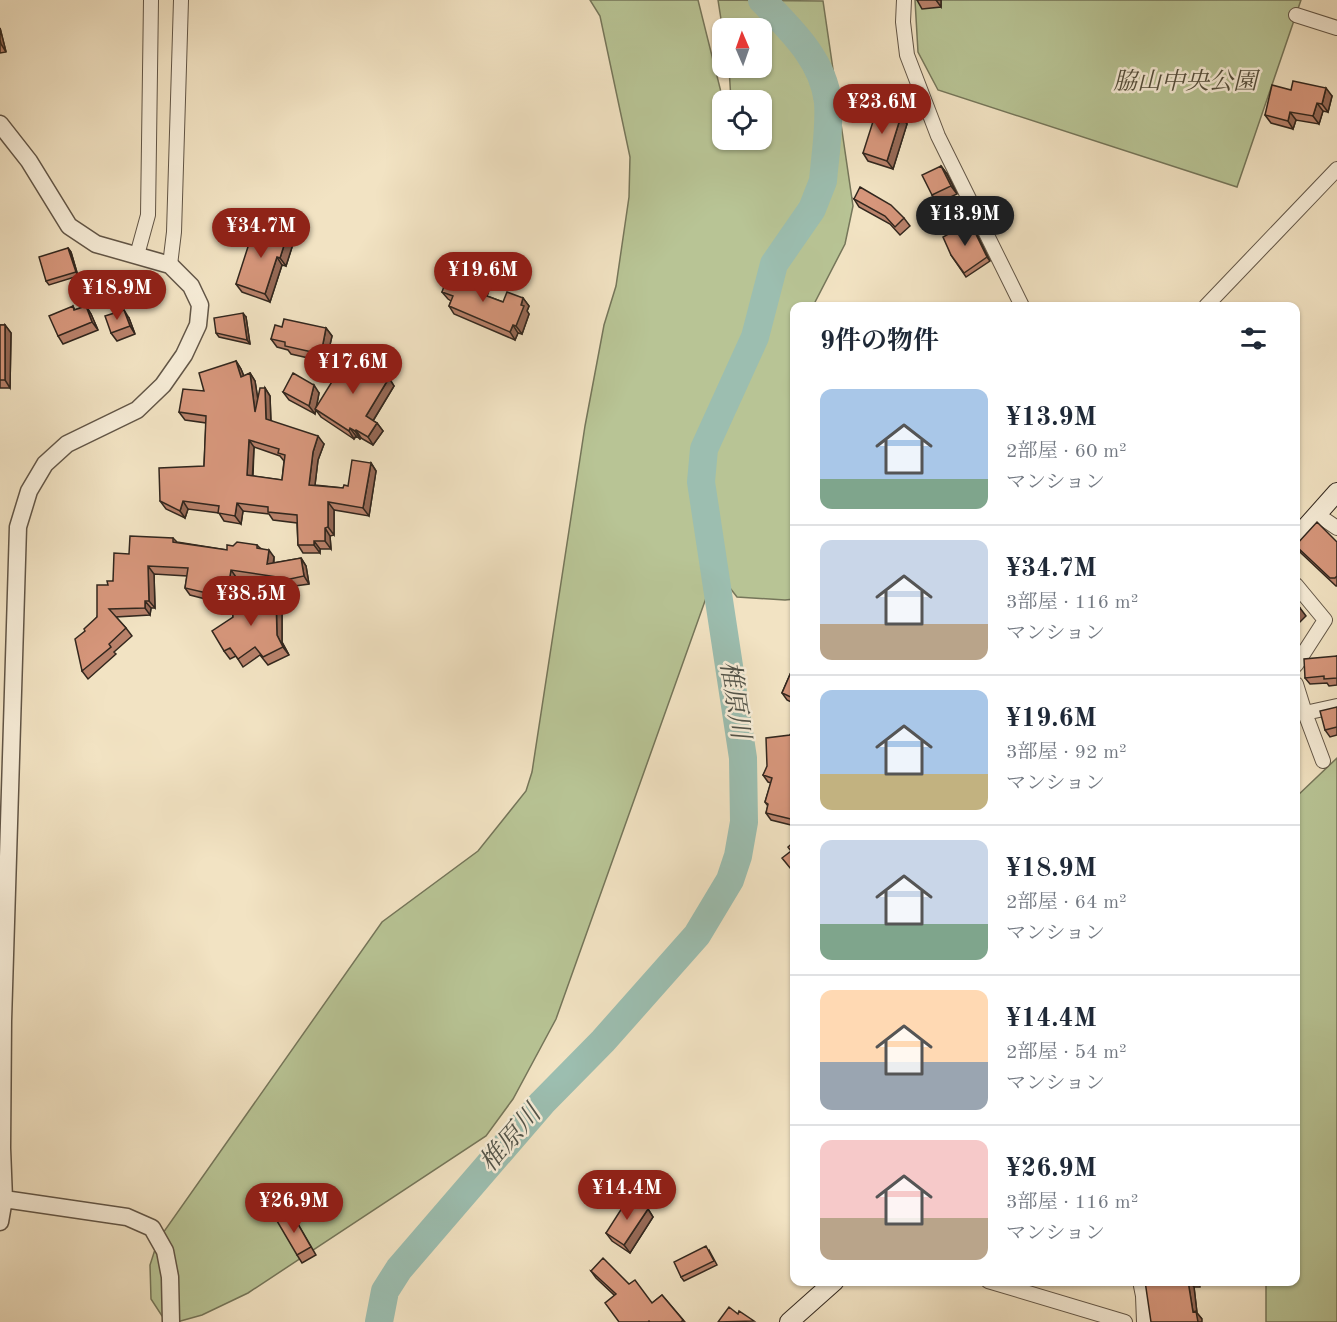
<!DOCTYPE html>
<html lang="ja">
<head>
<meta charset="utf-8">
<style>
  body { margin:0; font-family:"Old Standard TT","Noto Serif JP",serif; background:#f2f2f3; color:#1f2937; height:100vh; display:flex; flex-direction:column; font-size:22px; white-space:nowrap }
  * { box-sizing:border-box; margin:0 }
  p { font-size:20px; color:#747a83 }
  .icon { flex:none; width:33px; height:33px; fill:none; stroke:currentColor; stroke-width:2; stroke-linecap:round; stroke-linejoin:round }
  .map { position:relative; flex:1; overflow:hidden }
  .drawer { position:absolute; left:790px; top:302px; width:510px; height:984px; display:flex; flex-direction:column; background:#fff; border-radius:12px; box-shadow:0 2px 4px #0004 }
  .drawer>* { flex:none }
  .needle { width:39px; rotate:358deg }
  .fabs { position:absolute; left:712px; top:18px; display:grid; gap:12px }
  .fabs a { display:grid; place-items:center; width:60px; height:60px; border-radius:12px; background:#fff; box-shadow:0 2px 4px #0004; font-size:30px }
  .price { position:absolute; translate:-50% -51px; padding:0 14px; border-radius:21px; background:#8f2418; color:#fff; font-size:20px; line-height:39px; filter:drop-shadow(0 2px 3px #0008) }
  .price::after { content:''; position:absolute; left:50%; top:36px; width:18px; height:14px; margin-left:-9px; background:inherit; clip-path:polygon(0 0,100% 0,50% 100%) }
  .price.on { background:#222; color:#fff }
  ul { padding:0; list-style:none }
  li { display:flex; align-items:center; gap:18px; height:150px; padding:0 30px }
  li+li { border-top:2px solid #e0e1e3 }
  li span { display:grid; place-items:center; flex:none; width:168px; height:120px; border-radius:12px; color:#555 }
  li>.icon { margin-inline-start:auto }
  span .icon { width:72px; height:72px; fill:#fffc; stroke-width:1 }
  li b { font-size:26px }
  h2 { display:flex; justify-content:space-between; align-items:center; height:72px; padding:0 30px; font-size:26px }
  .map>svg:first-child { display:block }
  .green { fill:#b8c495; stroke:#75765a; stroke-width:1.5 }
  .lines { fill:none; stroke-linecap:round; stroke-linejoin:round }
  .river { stroke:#9cbeb0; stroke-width:28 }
  .minor-casing { stroke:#625647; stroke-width:16 }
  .tertiary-casing { stroke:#625647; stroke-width:19 }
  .secondary-casing { stroke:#32271e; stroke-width:20 }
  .minor { stroke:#f7edd8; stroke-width:14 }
  .tertiary { stroke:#f7edd8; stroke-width:16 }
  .secondary { stroke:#f7edd8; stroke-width:18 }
  .wall { fill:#b8816a; stroke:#32271e; stroke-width:1.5; fill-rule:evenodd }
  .shaded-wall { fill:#966956; stroke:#32271e; stroke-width:1.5 }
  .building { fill:#d6967b; stroke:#32271e; stroke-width:1.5; fill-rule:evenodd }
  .labels { text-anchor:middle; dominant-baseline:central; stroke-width:5; stroke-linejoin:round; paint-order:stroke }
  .park-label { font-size:24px; font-style:italic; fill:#544e3c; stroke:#f7edd8 }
  .water-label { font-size:26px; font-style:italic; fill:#52544a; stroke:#f7edd8 }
</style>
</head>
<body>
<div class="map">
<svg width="1337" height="1322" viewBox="0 0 1337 1322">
  <rect width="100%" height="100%" fill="#f2e3c3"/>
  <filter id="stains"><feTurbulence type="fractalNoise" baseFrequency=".00333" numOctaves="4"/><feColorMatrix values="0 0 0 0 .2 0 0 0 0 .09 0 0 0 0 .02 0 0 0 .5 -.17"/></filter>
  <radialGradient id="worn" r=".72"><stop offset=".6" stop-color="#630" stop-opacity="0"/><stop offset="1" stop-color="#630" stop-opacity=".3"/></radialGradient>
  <!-- green -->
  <path class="green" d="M 590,0 L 698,0 L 723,100 L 723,140 L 762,140 L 762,100 L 731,100 L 729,68 L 762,68 L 762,28 L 723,28 L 723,32 L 718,0 L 823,1 L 853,206 L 845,244 L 813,306 L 795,306 L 795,599 L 785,600 L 737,597 L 716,570 L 556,1019 L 513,1099 L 486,1136 L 248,1293 L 202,1315 L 177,1322 L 162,1316 L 151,1299 L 150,1265 L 158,1240 L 382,922 L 478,851 L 526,791 L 532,772 L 585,426 L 604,325 L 616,286 L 629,197 L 630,157 L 600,16 Z
    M 915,0 L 1301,0 L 1237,187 L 938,90 L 918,52 Z
    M 1337,758 L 1337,1322 L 1266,1322 L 1266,1281 L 1296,1281 L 1296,797 Z"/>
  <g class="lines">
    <!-- river -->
    <path class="river" d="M 379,1322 L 385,1291 L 399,1269 L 542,1103 L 603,1041 L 697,935 L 730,880 L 738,856 L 744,822 L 743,758 L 701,482 L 704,449 L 755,337 L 774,264 L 812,209 L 823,181 C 825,156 830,128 828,102 C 823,59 790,29 762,0"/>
    <!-- minor casing -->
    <g class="minor-casing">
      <path id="minor" d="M 904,0 L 903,22 L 907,55 L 938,136 L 1022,306
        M 1296,15 L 1337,28
        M 137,255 L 148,215 L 151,0
        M 170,265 L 174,232 L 181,0
        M 1206,306 L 1337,169
        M 1318,515 L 1337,528
        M 1296,585 L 1325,620
        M 1296,665 L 1325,620
        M 1296,684 L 1305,713 L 1337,706
        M 1305,713 L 1323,761
        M 988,1281 L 1125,1322
        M 1140,1281 L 1143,1296 L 1144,1322"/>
    </g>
    <!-- tertiary casing -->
    <g class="tertiary-casing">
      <path id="tertiary" d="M 0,124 L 29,161 L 69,226 L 96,244 L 170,265 L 191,286 L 200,305 L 198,325 L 184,355 L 163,385 L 137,410 L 67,444 L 45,464 L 29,491 L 18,527 L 3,1021 L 2,1148 L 4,1199 L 0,1222
        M 4,1199 L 127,1217 L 152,1228 L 165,1251 L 170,1277 L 171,1322"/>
    </g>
    <!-- secondary casing -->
    <g class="secondary-casing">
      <path id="secondary" d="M 1296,538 L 1337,492
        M 789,1322 L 835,1281"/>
    </g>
    <!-- minor -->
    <use href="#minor" class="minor"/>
    <!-- tertiary -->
    <use href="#tertiary" class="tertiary"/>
    <!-- secondary -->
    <use href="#secondary" class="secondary"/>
  </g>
  <!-- wall -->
  <path class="wall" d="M 917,0 L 941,0 L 941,7 L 922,9 Z
    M 0,28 L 6,52 L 0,53 Z
    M 1291,90 L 1332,96 L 1328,112 L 1323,111 L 1319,124 L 1296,120 L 1293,129 L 1271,123 L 1265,115 Z
    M 901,116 L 907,124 L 893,169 L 868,161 L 863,153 Z
    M 941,166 L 947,174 L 957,194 L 938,203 L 932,195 Z
    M 854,199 L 904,218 L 910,226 L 900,235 L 890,224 L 859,207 Z
    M 970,222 L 990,261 L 966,277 L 951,255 Z
    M 287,236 L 293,244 L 286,266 L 282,265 L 270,302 L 242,292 L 236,284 Z
    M 68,248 L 71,252 L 78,276 L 49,285 L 46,281 Z
    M 457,278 L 482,285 L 488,293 L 487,296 L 503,302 L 523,298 L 529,306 L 527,311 L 529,314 L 522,334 L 518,333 L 515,340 L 454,314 L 449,306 L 451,301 L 448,299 L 442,292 Z
    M 73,306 L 75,310 L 86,306 L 91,314 L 98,330 L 63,344 L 58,336 Z
    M 246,317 L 250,344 L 219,337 L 216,333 Z
    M 129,318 L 135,334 L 117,341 L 111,333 Z
    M 0,325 L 5,325 L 11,333 L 10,388 L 0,388 Z
    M 282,327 L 326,328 L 332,336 L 326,362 L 291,354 L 288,350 L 277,347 L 271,339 Z
    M 236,361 L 241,369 L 244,376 L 250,373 L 255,381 L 258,400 L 265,388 L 270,396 L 271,421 L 324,444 L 318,460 L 315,485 L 343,488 L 348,486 L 371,463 L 376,471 L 369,516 L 334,510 L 334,535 L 330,536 L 331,549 L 320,549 L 320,553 L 303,553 L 298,545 L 297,523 L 273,520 L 269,514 L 243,511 L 241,524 L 224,521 L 219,513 L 188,509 L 185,518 L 166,509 L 160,501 L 204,466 L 206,423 L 185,420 L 179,412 ZM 254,447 L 280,456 L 284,461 L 282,480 L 253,476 Z
    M 370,363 L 375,370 L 389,378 L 394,386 L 373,421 L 377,423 L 383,431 L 373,445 L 361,438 L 360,439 L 356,436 L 354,439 L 321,417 L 316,410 L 315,414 L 289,400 L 283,392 L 319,393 L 316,409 Z
    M 173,538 L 177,542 L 227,550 L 233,546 L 257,545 L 260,548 L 274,557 L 274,563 L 301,558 L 306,566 L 309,584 L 295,586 L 236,577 L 233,597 L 276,597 L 282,604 L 282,642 L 289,655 L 268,665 L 260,655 L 243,667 L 236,656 L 230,659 L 224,651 L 233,617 L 233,603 L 217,602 L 190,595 L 185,588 L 187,576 L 154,574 L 155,608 L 151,608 L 150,615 L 116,617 L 126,628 L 132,636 L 114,652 L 116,654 L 88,679 L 82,671 L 85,631 L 97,617 L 108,585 L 113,581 L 129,554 Z
    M 1337,542 L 1337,586 L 1336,586 L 1301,553 L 1296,546 Z
    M 1337,656 L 1337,685 L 1329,686 L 1327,683 L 1310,684 L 1305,678 Z
    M 795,663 L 795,704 L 787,700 L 782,693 Z
    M 1337,707 L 1337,735 L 1330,737 L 1325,730 Z
    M 795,725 L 795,826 L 771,820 L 766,813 L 768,806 L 765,802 L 771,783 L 768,782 L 763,775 L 790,735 Z
    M 648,1209 L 653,1217 L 630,1253 L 612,1241 L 606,1233 Z
    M 291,1212 L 316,1255 L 302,1263 L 297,1255 Z
    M 709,1250 L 717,1265 L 684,1281 L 681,1277 Z
    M 591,1271 L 629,1284 L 652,1303 L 662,1295 L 685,1322 L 619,1322 L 614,1295 L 596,1278 Z
    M 1145,1281 L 1200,1281 L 1200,1287 L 1194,1287 L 1197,1313 L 1202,1319 Z"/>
  <!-- shaded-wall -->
  <path class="shaded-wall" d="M 936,0 L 941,0 L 941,7 Z
    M 0,28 L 6,52 L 1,44 L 0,40 Z
    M 1326,88 L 1332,96 L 1328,112 L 1322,104 Z
    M 1317,103 L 1323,111 L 1319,124 L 1313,116 Z
    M 1290,112 L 1296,120 L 1293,129 L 1288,121 Z
    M 901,116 L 907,124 L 893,169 L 887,161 Z
    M 941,166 L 947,174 L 957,194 L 951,186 Z
    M 970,222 L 973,226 L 990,261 L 987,257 Z
    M 287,236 L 293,244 L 286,266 L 280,258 Z
    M 68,248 L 71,252 L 78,276 L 76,272 Z
    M 277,257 L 282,265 L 270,302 L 265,294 Z
    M 482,285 L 488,293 L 485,301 L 479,293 Z
    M 523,298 L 529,306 L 527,311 L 529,314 L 522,334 L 516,326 Z
    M 86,306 L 91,314 L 98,330 L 92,322 Z
    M 124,310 L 129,318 L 135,334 L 130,326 Z
    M 243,313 L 246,317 L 250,344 L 247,340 Z
    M 5,325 L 11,333 L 10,388 L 5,380 Z
    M 513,325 L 518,333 L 515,340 L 510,332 Z
    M 326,328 L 332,336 L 326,362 L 321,354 Z
    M 236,361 L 241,369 L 247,385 L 241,377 Z
    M 250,373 L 255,381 L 261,420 L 255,412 Z
    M 389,378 L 394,386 L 371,424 L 366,416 Z
    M 314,385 L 319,393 L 315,414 L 309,406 Z
    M 265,388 L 270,396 L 271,427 L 266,419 Z
    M 377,423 L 383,431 L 373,445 L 368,437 Z
    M 350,428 L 356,436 L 354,439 L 349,431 Z
    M 356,430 L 361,438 L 360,439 L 355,431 Z
    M 318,436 L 324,444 L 318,460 L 314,493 L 309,485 L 313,452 Z
    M 249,440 L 254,447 L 252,483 L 247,475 Z
    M 371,463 L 376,471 L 369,516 L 363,508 Z
    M 183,501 L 188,509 L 185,518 L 180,511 Z
    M 328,502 L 334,510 L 334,535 L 328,527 Z
    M 237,503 L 243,511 L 241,524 L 235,516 Z
    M 325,528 L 330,536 L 331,549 L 325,541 Z
    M 314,541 L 320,549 L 320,553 L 314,545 Z
    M 269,550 L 274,557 L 272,572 L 267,564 Z
    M 301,558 L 306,566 L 309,584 L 304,576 Z
    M 148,566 L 154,574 L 155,608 L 149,601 Z
    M 231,570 L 236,577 L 233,603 L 227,595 Z
    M 276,597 L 282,604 L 282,642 L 289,655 L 283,647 L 277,635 Z
    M 145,601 L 151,608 L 150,615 L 145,608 Z
    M 1300,608 L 1306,616 L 1296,626 L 1296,612 Z
    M 648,1209 L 653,1217 L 630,1253 L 624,1245 Z
    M 1188,1281 L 1190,1281 L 1194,1287 L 1197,1313 L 1202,1319 L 1202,1322 L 1198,1322 L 1193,1312 Z"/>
  <!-- building -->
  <path class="building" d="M 1293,81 L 1326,88 L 1322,104 L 1317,103 L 1313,116 L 1290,112 L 1288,121 L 1265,115 L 1272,85 L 1291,90 Z
    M 877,109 L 901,116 L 887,161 L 863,153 Z
    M 941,166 L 951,186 L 932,195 L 922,175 Z
    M 860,187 L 891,205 L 904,218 L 895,227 L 885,216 L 854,199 Z
    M 970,222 L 987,257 L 964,273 L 951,255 L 943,237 Z
    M 255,225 L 287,236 L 280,258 L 277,257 L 265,294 L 236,284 Z
    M 68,248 L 76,272 L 46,281 L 39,257 Z
    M 448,275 L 457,278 L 458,275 L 482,285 L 479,293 L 503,302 L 507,292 L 523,298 L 521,305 L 524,306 L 516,326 L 513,325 L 510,332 L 449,306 L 453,296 L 442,292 Z
    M 73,306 L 74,310 L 86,306 L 92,322 L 58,336 L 49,316 Z
    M 124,310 L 130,326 L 111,333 L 105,316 Z
    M 243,313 L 247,340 L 216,333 L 214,318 Z
    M 284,319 L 326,328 L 321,354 L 285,346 L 285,342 L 271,339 L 275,325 L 282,327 Z
    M 0,325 L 5,325 L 5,380 L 0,380 Z
    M 351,351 L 370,363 L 368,366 L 389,378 L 366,416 L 377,423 L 368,437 L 356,430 L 355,431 L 350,428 L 349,431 L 315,409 Z
    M 236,361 L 241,377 L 250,373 L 255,412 L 260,388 L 265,388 L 266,419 L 318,436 L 313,452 L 309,485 L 343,488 L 344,485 L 348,486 L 352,460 L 371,463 L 363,508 L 328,502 L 328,527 L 325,528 L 325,541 L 314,541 L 314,545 L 298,545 L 297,515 L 268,512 L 268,507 L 237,503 L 235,516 L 218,513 L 219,506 L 183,501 L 180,511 L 160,501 L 159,468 L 204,466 L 206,416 L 179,412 L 183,389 L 204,391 L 199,373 ZM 249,440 L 279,449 L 278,453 L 285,455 L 282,480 L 247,475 Z
    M 293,373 L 314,385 L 309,406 L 283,392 Z
    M 1317,522 L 1337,542 L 1337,576 L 1335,578 L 1330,578 L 1296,546 L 1296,545 Z
    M 130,536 L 173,538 L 173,542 L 227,550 L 227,545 L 233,546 L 237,542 L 257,545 L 257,548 L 269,550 L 267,564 L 301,558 L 304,576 L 290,579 L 231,570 L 227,595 L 211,594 L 185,588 L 188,568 L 148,566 L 149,601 L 145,601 L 145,608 L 109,609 L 126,628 L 109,644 L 111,647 L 82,671 L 75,639 L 85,631 L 84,629 L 97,617 L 97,585 L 108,585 L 107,581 L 113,581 L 114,553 L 129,554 Z
    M 232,597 L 276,597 L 277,635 L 283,647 L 263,657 L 255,647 L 238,659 L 230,648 L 224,651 L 212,631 L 233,617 Z
    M 1296,603 L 1300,608 L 1296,612 Z
    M 1337,656 L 1337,678 L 1324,679 L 1324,676 L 1305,678 L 1304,659 Z
    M 795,663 L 795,699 L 782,693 Z
    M 1337,707 L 1337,727 L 1325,730 L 1320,711 Z
    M 795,725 L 795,820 L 766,813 L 768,804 L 765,802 L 772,778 L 763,775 L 767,766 L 766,738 L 790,735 Z
    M 795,841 L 795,874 L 782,858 L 791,851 L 788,847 Z
    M 629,1197 L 648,1209 L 624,1245 L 606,1233 Z
    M 291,1212 L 311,1247 L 297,1255 L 277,1221 Z
    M 706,1246 L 714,1261 L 681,1277 L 674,1262 Z
    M 603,1258 L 629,1284 L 635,1280 L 652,1303 L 662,1295 L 683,1320 L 681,1322 L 650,1322 L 649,1321 L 648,1322 L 619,1322 L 605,1303 L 616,1294 L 591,1271 Z
    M 1145,1281 L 1188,1281 L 1193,1312 L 1196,1311 L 1198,1322 L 1151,1322 Z
    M 729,1307 L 738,1314 L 739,1311 L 754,1321 L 718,1322 Z"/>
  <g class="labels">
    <!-- park labels -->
    <g class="park-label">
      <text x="1185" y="83">脇山中央公園</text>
    </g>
    <!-- water labels -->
    <g class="water-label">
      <text transform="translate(734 700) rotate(81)">椎原川</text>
      <text transform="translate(511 1139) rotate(-49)">椎原川</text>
    </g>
  </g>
  <rect width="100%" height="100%" filter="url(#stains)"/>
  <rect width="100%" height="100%" fill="url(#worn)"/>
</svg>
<div class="fabs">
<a><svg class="needle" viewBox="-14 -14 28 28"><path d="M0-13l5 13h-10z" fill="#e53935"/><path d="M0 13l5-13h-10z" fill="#747a83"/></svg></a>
<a><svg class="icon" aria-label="locate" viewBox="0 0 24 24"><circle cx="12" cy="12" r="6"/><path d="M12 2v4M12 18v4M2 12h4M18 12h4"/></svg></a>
</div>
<b class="price" style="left:882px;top:135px">¥23.6M</b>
<b class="price on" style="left:965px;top:247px">¥13.9M</b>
<b class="price" style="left:261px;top:259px">¥34.7M</b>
<b class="price" style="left:483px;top:303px">¥19.6M</b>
<b class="price" style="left:117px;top:321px">¥18.9M</b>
<b class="price" style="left:353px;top:395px">¥17.6M</b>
<b class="price" style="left:251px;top:627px">¥38.5M</b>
<b class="price" style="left:627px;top:1221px">¥14.4M</b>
<b class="price" style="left:294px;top:1234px">¥26.9M</b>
<section class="drawer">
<h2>9件の物件<svg class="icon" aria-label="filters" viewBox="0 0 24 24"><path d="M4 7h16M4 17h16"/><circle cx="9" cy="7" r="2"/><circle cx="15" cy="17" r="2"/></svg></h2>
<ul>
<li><span style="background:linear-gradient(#a9c7e8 75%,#7fa58c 0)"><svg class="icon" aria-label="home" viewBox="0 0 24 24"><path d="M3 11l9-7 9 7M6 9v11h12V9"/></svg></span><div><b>¥13.9M</b><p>2部屋 · 60 m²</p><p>マンション</p></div></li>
<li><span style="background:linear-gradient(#c9d6e8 70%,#b9a48a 0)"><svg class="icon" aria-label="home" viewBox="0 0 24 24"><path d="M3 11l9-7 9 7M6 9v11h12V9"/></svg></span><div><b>¥34.7M</b><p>3部屋 · 116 m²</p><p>マンション</p></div></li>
<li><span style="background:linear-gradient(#a9c7e8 70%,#c2b280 0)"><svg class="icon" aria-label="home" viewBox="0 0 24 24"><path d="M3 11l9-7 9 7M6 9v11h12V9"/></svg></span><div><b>¥19.6M</b><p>3部屋 · 92 m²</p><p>マンション</p></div></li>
<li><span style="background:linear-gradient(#c9d6e8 70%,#7fa58c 0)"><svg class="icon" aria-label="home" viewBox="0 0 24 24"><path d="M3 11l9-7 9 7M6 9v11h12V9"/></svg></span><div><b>¥18.9M</b><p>2部屋 · 64 m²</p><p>マンション</p></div></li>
<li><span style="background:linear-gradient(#ffd9b3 60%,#9aa5b1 0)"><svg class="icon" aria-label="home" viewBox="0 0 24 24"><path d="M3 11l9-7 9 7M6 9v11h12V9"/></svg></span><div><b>¥14.4M</b><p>2部屋 · 54 m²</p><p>マンション</p></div></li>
<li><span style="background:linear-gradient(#f6c9c9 65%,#b9a48a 0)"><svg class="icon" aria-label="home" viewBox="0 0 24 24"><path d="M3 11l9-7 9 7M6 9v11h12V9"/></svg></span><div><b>¥26.9M</b><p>3部屋 · 116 m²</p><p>マンション</p></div></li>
</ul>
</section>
</div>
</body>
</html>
